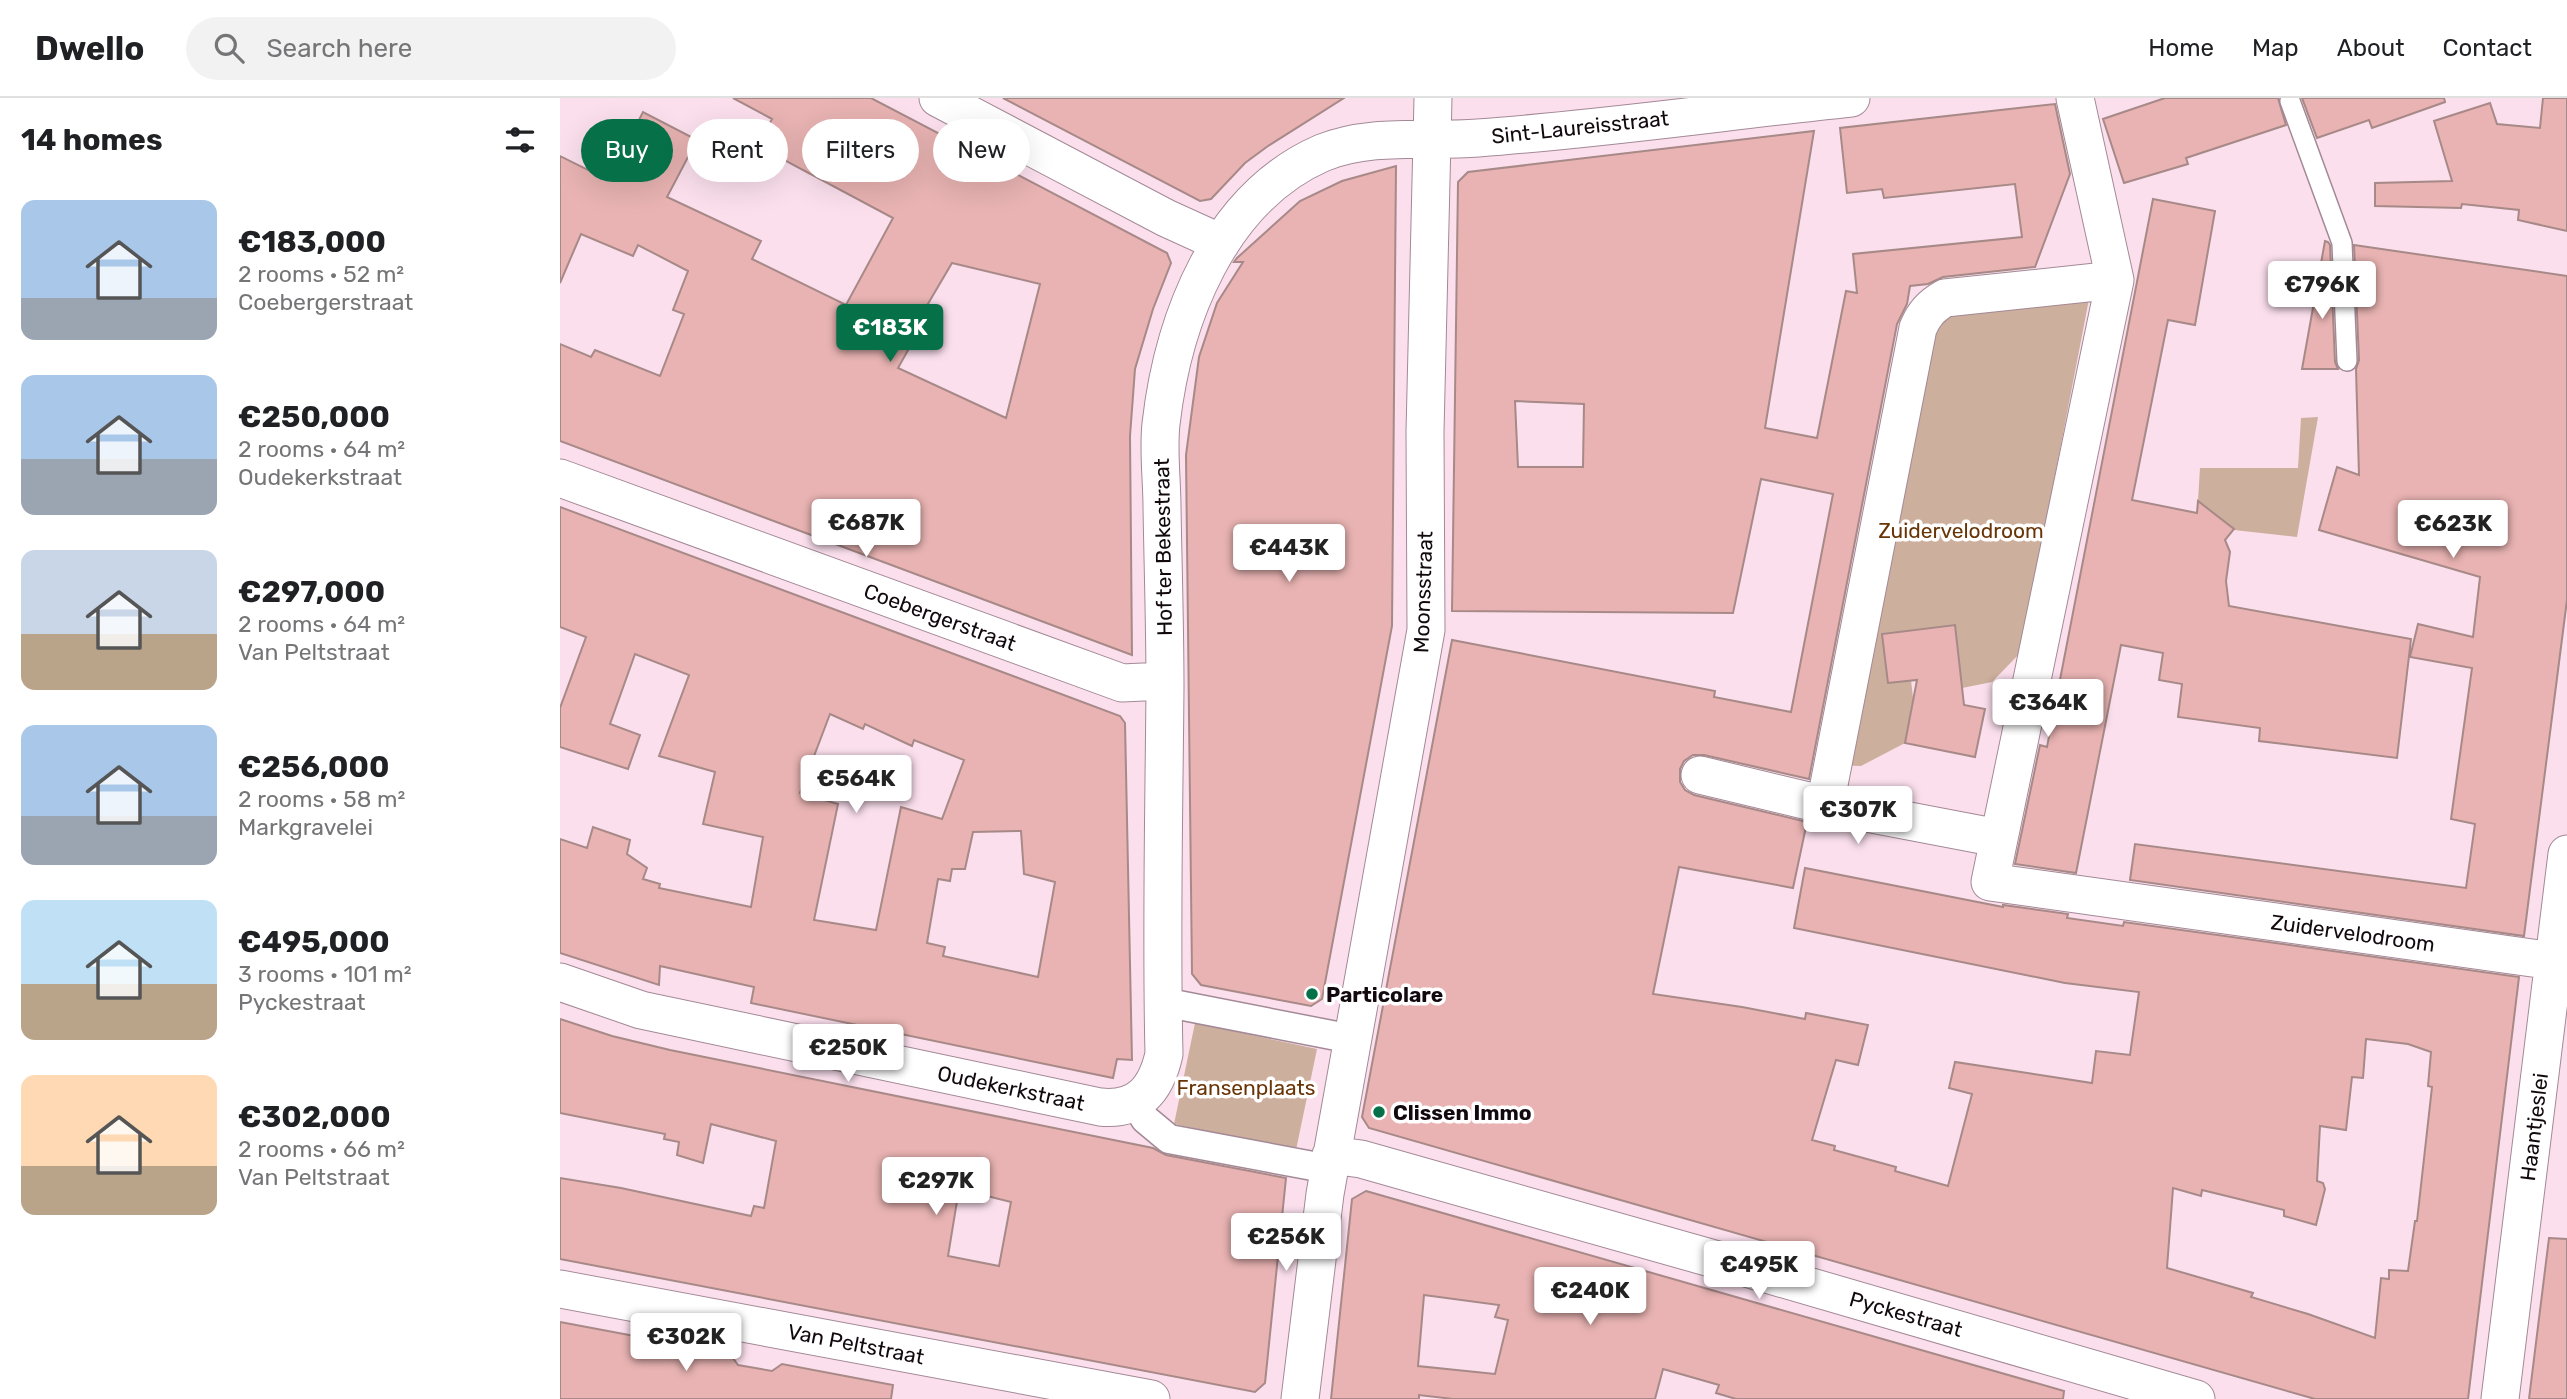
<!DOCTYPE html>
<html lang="en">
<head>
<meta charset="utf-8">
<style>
  body { margin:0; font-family:Rubik,sans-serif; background:#f2f2f2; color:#202124; height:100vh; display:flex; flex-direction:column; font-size:26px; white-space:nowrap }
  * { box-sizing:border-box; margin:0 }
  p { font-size:23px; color:#757577 }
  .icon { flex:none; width:38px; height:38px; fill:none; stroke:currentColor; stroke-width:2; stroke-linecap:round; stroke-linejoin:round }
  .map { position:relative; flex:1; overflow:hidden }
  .details { display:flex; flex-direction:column; background:#fff; width:560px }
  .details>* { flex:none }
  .top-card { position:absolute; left:21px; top:21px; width:665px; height:63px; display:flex; gap:14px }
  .price { position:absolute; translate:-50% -60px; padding:0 16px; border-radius:7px; background:#fff; color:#222; font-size:23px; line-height:46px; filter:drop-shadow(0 2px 4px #0008) }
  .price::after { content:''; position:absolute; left:50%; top:42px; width:21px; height:16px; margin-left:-10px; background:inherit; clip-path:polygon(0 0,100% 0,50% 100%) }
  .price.selected { background:#067149; color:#fff }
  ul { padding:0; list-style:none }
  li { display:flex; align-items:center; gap:21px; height:175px; padding:0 21px }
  li span { display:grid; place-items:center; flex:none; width:196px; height:140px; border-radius:14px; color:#555 }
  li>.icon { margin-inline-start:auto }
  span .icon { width:84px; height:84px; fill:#fffc; stroke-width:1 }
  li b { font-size:30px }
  h2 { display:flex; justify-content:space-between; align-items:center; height:84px; padding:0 21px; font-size:30px }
  .tag { padding:0 24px; border-radius:32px; background:#fff; box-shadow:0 7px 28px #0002; font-size:24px; line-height:63px }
  .tag.selected { background:#067149; color:#fff }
  header { display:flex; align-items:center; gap:42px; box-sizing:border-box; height:98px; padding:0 35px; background:#fff; border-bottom:2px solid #e0e0e0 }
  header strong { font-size:33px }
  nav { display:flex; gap:38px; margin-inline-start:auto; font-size:24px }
  .search { width:490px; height:63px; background:#f2f2f2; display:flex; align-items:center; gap:18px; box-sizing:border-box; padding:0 24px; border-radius:38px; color:#757577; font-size:26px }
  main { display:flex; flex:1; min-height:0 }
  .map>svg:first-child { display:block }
  .green { fill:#ccaf9c }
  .building { fill:#e8b3b2; stroke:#a78988; stroke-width:2; fill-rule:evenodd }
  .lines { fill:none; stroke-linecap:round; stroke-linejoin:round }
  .service-casing { stroke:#a38996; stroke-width:22 }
  .pedestrian-casing { stroke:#a38996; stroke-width:31 }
  .minor-casing { stroke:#a38996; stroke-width:39 }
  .service { stroke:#fff; stroke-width:19 }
  .pedestrian { stroke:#fff; stroke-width:28 }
  .minor { stroke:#fff; stroke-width:37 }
  .poi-dot { fill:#067149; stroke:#fff; stroke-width:2.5 }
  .labels { text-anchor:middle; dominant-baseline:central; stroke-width:7; stroke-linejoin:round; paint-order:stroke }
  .street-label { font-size:21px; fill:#12090e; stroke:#fff }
  .park-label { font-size:21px; fill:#693507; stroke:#fff }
  .poi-label { font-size:21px; font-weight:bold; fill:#12090e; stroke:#fff; text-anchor:start }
</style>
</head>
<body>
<header>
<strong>Dwello</strong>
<div class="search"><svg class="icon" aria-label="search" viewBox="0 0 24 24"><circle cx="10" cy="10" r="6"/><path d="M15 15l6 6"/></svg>Search here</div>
<nav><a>Home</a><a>Map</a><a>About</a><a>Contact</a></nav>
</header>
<main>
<section class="details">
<h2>14 homes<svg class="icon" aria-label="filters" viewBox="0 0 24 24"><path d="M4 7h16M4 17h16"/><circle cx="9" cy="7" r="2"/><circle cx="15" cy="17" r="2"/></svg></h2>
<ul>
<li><span style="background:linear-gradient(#a9c7e8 70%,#9aa5b1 0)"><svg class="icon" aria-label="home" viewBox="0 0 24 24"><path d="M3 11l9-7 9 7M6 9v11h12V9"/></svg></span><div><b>€183,000</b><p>2 rooms · 52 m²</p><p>Coebergerstraat</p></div></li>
<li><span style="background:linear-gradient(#a9c7e8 60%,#9aa5b1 0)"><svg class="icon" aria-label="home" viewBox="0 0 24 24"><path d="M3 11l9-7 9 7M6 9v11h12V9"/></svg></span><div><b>€250,000</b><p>2 rooms · 64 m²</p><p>Oudekerkstraat</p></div></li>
<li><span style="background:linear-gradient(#c9d6e8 60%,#b9a48a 0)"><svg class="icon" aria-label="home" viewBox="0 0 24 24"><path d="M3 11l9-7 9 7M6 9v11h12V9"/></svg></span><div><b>€297,000</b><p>2 rooms · 64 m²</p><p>Van Peltstraat</p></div></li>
<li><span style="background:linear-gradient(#a9c7e8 65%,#9aa5b1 0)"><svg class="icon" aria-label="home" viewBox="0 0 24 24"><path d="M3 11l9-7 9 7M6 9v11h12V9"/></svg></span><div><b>€256,000</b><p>2 rooms · 58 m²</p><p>Markgravelei</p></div></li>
<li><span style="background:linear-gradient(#bfe0f5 60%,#b9a48a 0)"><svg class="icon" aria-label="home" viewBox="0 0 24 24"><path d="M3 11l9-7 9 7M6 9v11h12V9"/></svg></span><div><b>€495,000</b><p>3 rooms · 101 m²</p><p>Pyckestraat</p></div></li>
<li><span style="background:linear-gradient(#ffd9b3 65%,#b9a48a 0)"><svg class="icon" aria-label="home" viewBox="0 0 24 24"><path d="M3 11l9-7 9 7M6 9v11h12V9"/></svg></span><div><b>€302,000</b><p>2 rooms · 66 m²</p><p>Van Peltstraat</p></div></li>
</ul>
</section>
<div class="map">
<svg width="2007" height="1301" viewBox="0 0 2007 1301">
  <rect width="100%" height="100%" fill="#fbdfed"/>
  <!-- green -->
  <path class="green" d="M 1529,201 L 1461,554 L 1432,584 L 1402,590 L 1394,527 L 1323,536 L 1328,584 L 1351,582 L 1353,600 L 1345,645 L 1301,668 L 1272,667 L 1358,230 L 1407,207 Z
    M 1758,319 L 1737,439 L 1674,432 L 1638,403 L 1640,370 L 1738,370 L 1741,320 Z
    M 635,925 L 757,951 L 736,1052 L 614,1026 Z"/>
  <!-- building -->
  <path class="building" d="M 173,0 L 311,0 L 607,155 L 611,165 L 593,211 L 575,271 L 570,338 L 572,557 L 0,343 L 0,246 L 31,259 L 35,252 L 100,278 L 124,216 L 113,212 L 128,173 L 78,147 L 73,158 L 21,136 L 0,185 L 0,58 L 48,82 L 83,14 L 137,42 L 107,99 L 201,143 L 192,161 L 286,207 L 333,120 L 198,48 L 212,21 ZM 392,165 L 480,186 L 446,320 L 338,270 L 357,236 L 352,233 Z
    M 443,0 L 784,0 L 708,48 L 685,65 L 651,101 L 640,103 Z
    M 1605,0 L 1718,0 L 1726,27 L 1626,60 L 1628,66 L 1564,85 L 1543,21 Z
    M 1742,0 L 1884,0 L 1885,4 L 1812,30 L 1809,22 L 1757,40 Z
    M 1983,0 L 2007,0 L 2007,133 L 1958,122 L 1959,112 L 1902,106 L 1901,110 L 1815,108 L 1815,85 L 1892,83 L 1874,23 L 1930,5 L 1937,26 L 1980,30 Z
    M 1495,6 L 1510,76 L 1475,169 L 1383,179 L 1368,186 L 1350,188 L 1347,206 L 1337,226 L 1249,681 L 1144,657 L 1133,657 L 1124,663 L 1120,671 L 1120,684 L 1125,692 L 1134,697 L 1247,724 L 1233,790 L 1119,769 L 1093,896 L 1182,909 L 1245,921 L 1246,915 L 1308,927 L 1298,967 L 1276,962 L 1252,1042 L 1275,1048 L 1274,1052 L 1336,1069 L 1335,1073 L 1388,1088 L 1412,996 L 1389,990 L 1395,964 L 1532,985 L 1536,953 L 1570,957 L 1579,894 L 1505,885 L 1234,830 L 1245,770 L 1443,809 L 1443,807 L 1508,816 L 1507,820 L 1563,828 L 1564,824 L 1959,879 L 1908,1301 L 1755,1301 L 809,1030 L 802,1019 L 892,542 L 1155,593 L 1154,599 L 1231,614 L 1273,396 L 1201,381 L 1173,515 L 892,513 L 898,84 L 908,74 L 1254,33 L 1205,330 L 1257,340 L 1286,193 L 1297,195 L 1293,156 L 1462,139 L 1455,86 L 1324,100 L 1322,91 L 1287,95 L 1280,30 ZM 955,303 L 1024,306 L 1023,369 L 958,369 ZM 1806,941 L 1848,946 L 1871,954 L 1868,988 L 1872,989 L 1857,1123 L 1855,1123 L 1848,1173 L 1829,1172 L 1829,1181 L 1821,1180 L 1815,1240 L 1748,1216 L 1691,1199 L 1693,1195 L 1607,1170 L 1613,1090 L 1641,1098 L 1642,1092 L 1724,1112 L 1724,1118 L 1756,1127 L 1765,1091 L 1763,1085 L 1757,1083 L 1760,1028 L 1786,1032 L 1792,979 L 1803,980 Z
    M 836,68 L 832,528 L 762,901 L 751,908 L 641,887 L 632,876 L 626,357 L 639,259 L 657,205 L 683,164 L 674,164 L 677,160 L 740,103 L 782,83 Z
    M 1593,101 L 1655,113 L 1635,227 L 1608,222 L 1572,402 L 1637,415 L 1638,403 L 1674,431 L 1665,442 L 1670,454 L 1666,483 L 1669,508 L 1851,541 L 1837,660 L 1699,643 L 1700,630 L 1618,619 L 1622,586 L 1599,582 L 1603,555 L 1561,547 L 1516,775 L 1455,766 L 1480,647 L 1487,649 Z
    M 1765,143 L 1768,144 L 1770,147 L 1775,264 L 1778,271 L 1742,271 Z
    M 1794,147 L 2007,178 L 2007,502 L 1964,838 L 1570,782 L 1575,746 L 1906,790 L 1915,726 L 1891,721 L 1912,570 L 1850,559 L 1858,526 L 1913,539 L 1920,479 L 1759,432 L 1777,369 L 1799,377 L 1796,271 L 1799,262 Z
    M 0,409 L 560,618 L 565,625 L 572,962 L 557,961 L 553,980 L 191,905 L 194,889 L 100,868 L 99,887 L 0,855 L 0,741 L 27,750 L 33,729 L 70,742 L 67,756 L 87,770 L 83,781 L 100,786 L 99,790 L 191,809 L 203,739 L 143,726 L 155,674 L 99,658 L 129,577 L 75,556 L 50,626 L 80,637 L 68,671 L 0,649 L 0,610 L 26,539 L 0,529 ZM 270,616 L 303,631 L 305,626 L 352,648 L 354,642 L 404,662 L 382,721 L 341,709 L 316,832 L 254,822 L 278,706 L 240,695 ZM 461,733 L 464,776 L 495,784 L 478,879 L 383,858 L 385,849 L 367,845 L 378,781 L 390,783 L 392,771 L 405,771 L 413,734 Z
    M 1395,527 L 1404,607 L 1425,611 L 1415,659 L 1345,645 L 1357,582 L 1328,585 L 1322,536 Z
    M 0,921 L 52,938 L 110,952 L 593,1050 L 606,1057 L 726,1080 L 705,1285 L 695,1294 L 0,1161 L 0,1080 L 61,1090 L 191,1118 L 194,1108 L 204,1110 L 216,1043 L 151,1026 L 143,1065 L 117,1057 L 119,1044 L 104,1041 L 105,1036 L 0,1015 ZM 399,1091 L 451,1104 L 439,1168 L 388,1158 Z
    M 806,1093 L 1504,1293 L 1503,1301 L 1176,1301 L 1156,1295 L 1159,1287 L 1103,1271 L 1095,1301 L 893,1301 L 859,1297 L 859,1301 L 771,1301 L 792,1101 ZM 864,1197 L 939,1207 L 935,1219 L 948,1222 L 935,1276 L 858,1268 Z
    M 1989,1140 L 2007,1141 L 2007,1301 L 1969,1301 Z
    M 0,1224 L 170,1256 L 178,1267 L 212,1273 L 222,1266 L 333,1287 L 331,1301 L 0,1301 Z"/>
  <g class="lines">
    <!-- service casing -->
    <g class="service-casing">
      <path id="service" d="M 1730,3 L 1782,145 L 1787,263"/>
    </g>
    <!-- pedestrian casing -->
    <g class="pedestrian-casing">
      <path id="pedestrian" d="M 603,904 L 792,941
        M 575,1004 L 585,1021 L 609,1041 L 769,1071"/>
    </g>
    <!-- minor casing -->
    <g class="minor-casing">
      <path id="minor" d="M 378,0 L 606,120 L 661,145
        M 1515,0 L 1555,182 L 1430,784 L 1994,863
        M 0,380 L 562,585 L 605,583
        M 1140,677 L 1265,707 L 1438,740
        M 1265,707 L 1358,230 C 1364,216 1371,208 1385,200 L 1555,182
        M 0,884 L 81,912 L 540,1009 C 578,1013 596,992 604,956 C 601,834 604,711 605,589 C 605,529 603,469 602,409 C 602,382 598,353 601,326 C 613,221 659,100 762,55 C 811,35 867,44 918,40 C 1043,31 1167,13 1291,0
        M 771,1057 L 801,1061 L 1193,1172 L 1636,1301
        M 0,1191 L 591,1301
        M 740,1301 L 765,1096 L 866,532 L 865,334 L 873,0
        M 1940,1301 L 2007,756"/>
    </g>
    <!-- service -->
    <use href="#service" class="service"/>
    <!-- pedestrian -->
    <use href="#pedestrian" class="pedestrian"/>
    <!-- minor -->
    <use href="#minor" class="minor"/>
  </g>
  <!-- markers -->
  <g class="poi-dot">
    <circle cx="752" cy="896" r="7"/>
    <circle cx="819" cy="1014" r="7"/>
  </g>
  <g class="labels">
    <!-- street labels -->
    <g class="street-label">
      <text transform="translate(1020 29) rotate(-6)">Sint-Laureisstraat</text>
      <text transform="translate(603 449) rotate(-91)">Hof ter Bekestraat</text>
      <text transform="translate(863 494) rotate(-88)">Moonsstraat</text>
      <text transform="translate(380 519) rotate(20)">Coebergerstraat</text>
      <text transform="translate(1793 835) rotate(8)">Zuidervelodroom</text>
      <text transform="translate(451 990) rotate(12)">Oudekerkstraat</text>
      <text transform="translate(1974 1029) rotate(-83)">Haantjeslei</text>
      <text transform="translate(1346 1216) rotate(16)">Pyckestraat</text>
      <text transform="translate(296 1246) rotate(11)">Van Peltstraat</text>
    </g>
    <!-- park labels -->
    <g class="park-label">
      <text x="1401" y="432">Zuidervelodroom</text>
      <text x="686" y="989">Fransenplaats</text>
    </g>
    <!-- poi labels -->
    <g class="poi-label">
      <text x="766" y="896">Particolare</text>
      <text x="833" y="1014">Clissen Immo</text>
    </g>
  </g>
</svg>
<b class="price" style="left:1762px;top:223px">€796K</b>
<b class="price selected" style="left:330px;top:266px">€183K</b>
<b class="price" style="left:306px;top:461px">€687K</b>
<b class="price" style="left:1893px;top:462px">€623K</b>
<b class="price" style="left:729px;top:486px">€443K</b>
<b class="price" style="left:1488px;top:641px">€364K</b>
<b class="price" style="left:296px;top:717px">€564K</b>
<b class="price" style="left:1298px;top:748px">€307K</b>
<b class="price" style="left:288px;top:986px">€250K</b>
<b class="price" style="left:376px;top:1119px">€297K</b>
<b class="price" style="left:726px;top:1175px">€256K</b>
<b class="price" style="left:1199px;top:1203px">€495K</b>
<b class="price" style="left:1030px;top:1229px">€240K</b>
<b class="price" style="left:126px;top:1275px">€302K</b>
<div class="top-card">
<a class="tag selected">Buy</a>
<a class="tag">Rent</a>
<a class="tag">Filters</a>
<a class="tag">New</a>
</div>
</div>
</main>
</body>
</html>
